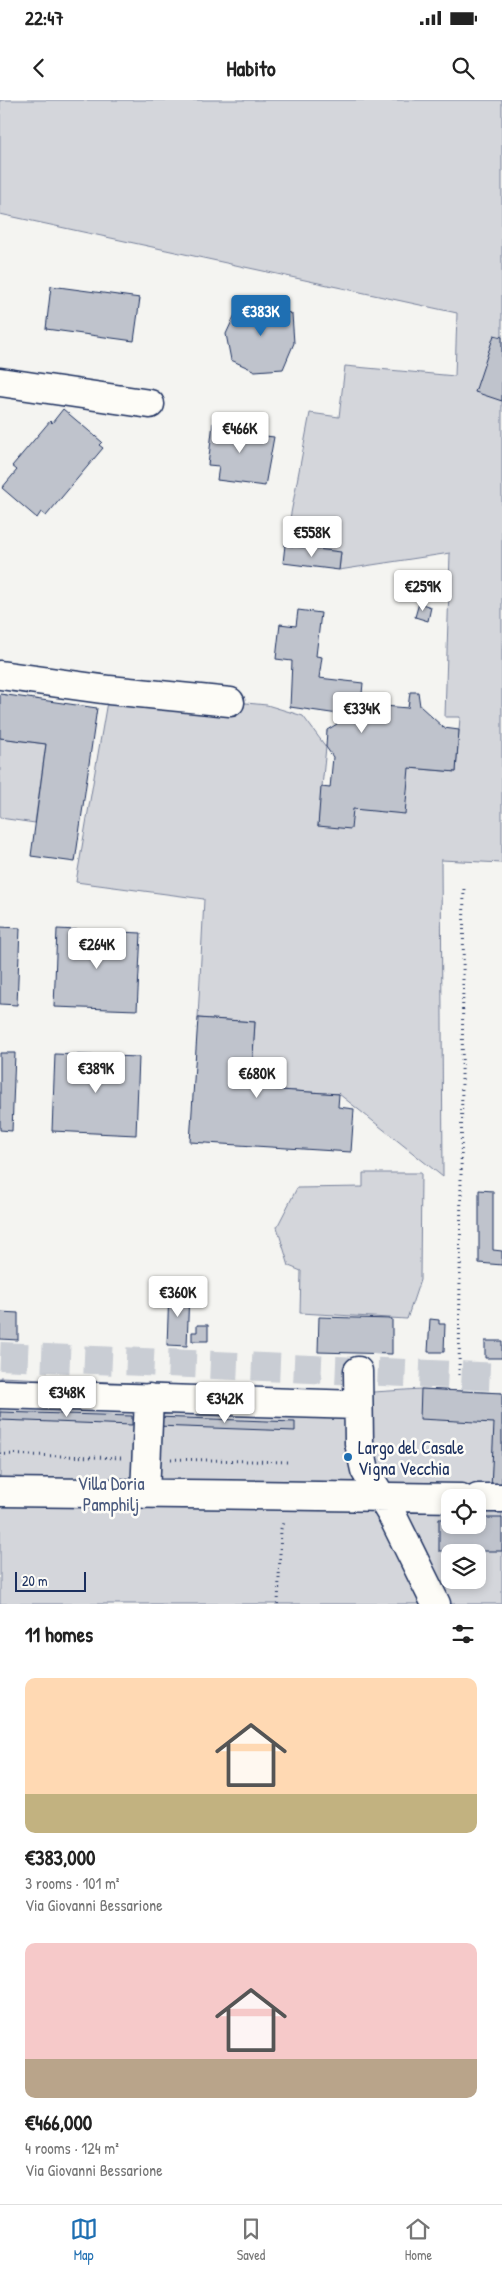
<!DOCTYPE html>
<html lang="en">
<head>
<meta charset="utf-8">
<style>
  body { margin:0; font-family:"Patrick Hand",sans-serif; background:#f2f2f2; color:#222; height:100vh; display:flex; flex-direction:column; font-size:19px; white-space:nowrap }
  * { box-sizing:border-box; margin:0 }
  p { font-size:16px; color:#767676 }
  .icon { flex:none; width:28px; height:28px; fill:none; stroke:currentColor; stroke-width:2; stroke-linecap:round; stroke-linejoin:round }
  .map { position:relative; height:1504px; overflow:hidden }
  .details { display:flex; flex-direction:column; background:#fff; flex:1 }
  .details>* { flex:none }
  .controls { position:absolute; left:441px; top:1389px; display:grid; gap:10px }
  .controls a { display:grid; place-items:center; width:45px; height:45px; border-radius:10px; background:#fff; box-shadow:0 2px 8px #0003; font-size:25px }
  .scale { position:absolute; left:15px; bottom:12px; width:71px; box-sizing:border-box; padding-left:5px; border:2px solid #1b2f5e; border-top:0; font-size:14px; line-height:18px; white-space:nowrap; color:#1b2f5e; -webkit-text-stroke:4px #fdfcf7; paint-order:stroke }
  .price { position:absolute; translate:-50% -42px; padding:0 11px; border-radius:5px; background:#fff; color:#222; font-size:16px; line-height:32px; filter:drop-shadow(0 1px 2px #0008) }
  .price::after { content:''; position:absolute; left:50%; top:30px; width:15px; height:11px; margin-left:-8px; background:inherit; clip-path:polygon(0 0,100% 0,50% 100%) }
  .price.active { background:#1f6fb2; color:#fff }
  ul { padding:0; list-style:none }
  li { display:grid; align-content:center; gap:10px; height:265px; padding:0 25px }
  li span { display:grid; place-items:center; height:155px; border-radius:10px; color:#555 }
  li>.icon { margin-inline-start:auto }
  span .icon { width:90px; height:90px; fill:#fffc; stroke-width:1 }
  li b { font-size:21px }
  h2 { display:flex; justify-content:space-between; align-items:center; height:60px; padding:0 25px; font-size:21px }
  .status { display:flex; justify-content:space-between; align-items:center; height:35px; padding:0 25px; background:#fff; direction:ltr }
  .status svg { height:14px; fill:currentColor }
  header { display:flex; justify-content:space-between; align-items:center; height:65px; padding:0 25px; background:#fff; font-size:22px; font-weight:700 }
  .tab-bar { display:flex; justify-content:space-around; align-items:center; height:70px; border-top:1px solid #e0e0e0; background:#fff; font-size:14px; color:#767676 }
  .tab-bar a { display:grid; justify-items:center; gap:2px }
  .tab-bar .active { color:#1f6fb2 }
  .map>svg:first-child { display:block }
  .green { fill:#d4d6db; stroke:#78829c; fill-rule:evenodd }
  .building { fill:#bfc3cc; stroke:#1b2f5e }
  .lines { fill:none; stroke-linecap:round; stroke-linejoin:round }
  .minor-tunnel { stroke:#c9cdd4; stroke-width:28; stroke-dasharray:28 14; stroke-linecap:butt }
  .minor-casing { stroke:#1b2f5e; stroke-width:31 }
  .path { stroke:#1b2f5e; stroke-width:3; stroke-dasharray:1 4; stroke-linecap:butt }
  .minor { stroke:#fdfcf7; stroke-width:28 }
  .poi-dot { fill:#1f6fb2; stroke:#fdfcf7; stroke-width:2 }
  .labels { text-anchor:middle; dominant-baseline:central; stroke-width:5; stroke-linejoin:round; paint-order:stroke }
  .poi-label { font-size:18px; fill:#1b2f5e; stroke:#fdfcf7; text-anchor:start }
  .park-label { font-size:18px; fill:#49597d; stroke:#fdfcf7 }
</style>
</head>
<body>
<div class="status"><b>22:47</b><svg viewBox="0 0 49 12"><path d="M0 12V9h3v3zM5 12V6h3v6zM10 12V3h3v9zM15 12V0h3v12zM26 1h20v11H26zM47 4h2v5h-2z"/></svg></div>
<header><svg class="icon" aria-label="back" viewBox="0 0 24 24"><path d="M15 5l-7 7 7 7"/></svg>Habito<svg class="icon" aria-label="search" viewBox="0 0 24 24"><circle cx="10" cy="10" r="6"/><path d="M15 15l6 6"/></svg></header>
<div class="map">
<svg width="502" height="1504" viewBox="0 0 502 1504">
  <rect width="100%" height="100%" fill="#f4f4f1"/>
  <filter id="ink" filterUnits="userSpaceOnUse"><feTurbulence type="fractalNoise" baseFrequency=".02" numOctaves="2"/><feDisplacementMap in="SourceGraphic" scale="10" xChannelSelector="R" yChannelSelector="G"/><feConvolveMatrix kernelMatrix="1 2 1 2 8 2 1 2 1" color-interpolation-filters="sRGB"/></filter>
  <g filter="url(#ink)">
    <!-- green -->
    <path class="green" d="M 0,0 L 502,0 L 502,763 L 441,760 L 443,1077 L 339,994 L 251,988 L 255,922 L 198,918 L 204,799 L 76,782 L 109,590 L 267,605 L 303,616 L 326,647 L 318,726 L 353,709 L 409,668 L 456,672 L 460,617 L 445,617 L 450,453 L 339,470 L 341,453 L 285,445 L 310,313 L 339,317 L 345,266 L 455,276 L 457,213 L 0,114 Z
      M 0,638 L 46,644 L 35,723 L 0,718 Z
      M 363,1073 L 421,1073 L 420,1180 L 407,1219 L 300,1213 L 301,1171 L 289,1166 L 277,1127 L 297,1088 L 363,1087 Z
      M 0,1277 L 358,1293 L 421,1289 L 502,1293 L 502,1504 L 0,1504 ZM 450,1398 L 478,1398 L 478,1425 L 450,1425 ZM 450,1452 L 478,1452 L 478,1480 L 450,1480 Z"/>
    <!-- building -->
    <path class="building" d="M 51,186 L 140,198 L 134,241 L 46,229 Z
      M 266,203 L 292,214 L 294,243 L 283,269 L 255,271 L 231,260 L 226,234 L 238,208 Z
      M 494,235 L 502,237 L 502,301 L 475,292 Z
      M 63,309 L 102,342 L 99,345 L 103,348 L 46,416 L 41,412 L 37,418 L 2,388 L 17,370 L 12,366 L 50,321 L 52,323 Z
      M 213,323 L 258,329 L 257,335 L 274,337 L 265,386 L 217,380 L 219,366 L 208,365 Z
      M 285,445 L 341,452 L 339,470 L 283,463 Z
      M 419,503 L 431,507 L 428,521 L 415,517 Z
      M 298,510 L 321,513 L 316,556 L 322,557 L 319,578 L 363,583 L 362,594 L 372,605 L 408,608 L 410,592 L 418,592 L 420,606 L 444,628 L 459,630 L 456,672 L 409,668 L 405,714 L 353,709 L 351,729 L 318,726 L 321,687 L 330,688 L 333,657 L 326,647 L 327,630 L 337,624 L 338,614 L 290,607 L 292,561 L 276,559 L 280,524 L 296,526 Z
      M 0,594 L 97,608 L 75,762 L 31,756 L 46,644 L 0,638 Z
      M 0,827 L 20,828 L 17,905 L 0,904 Z
      M 57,829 L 141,833 L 137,910 L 54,907 Z
      M 198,918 L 255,922 L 251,988 L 339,994 L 338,1007 L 354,1009 L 351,1052 L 190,1042 Z
      M 0,953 L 15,953 L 12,1031 L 0,1030 Z
      M 55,954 L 139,957 L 136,1035 L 52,1031 Z
      M 479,1090 L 493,1091 L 493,1150 L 502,1151 L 502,1165 L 479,1163 Z
      M 169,1191 L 189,1192 L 187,1246 L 167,1245 Z
      M 0,1212 L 18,1213 L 18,1240 L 0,1239 Z
      M 319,1217 L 392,1219 L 392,1254 L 318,1252 Z
      M 430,1219 L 439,1220 L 439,1224 L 445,1224 L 444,1252 L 428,1252 Z
      M 197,1225 L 208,1225 L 208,1241 L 192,1241 L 192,1232 L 197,1232 Z
      M 485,1241 L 502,1241 L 502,1258 L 485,1258 Z
      M 421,1289 L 502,1293 L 502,1390 L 491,1389 L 494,1323 L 420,1319 Z
      M 0,1312 L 132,1316 L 132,1325 L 0,1320 Z
      M 156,1317 L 295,1322 L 295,1331 L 156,1326 Z
      M 478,1418 L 502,1418 L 502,1451 L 439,1451 L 439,1419 L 450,1419 L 450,1425 L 478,1425 Z"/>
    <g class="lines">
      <!-- minor-tunnel -->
      <path class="minor-tunnel" d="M 0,1256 L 502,1277"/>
      <!-- minor casing -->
      <g class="minor-casing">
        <path id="minor" d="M 0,282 L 150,304
          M 0,575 L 109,590 L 230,602
          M 358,1271 L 359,1343 L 365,1370 L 392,1415 L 436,1504
          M 0,1294 L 358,1305
          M 0,1392 C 154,1394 307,1395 461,1398
          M 145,1394 L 149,1298
          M 478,1398 L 502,1398"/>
      </g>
      <!-- path -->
      <path class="path" d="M 459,1275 L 464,781
        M 0,1354 L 122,1358
        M 171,1359 L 287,1362
        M 278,1504 L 281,1429 L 284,1420"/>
      <!-- minor -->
      <use href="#minor" class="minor"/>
    </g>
  </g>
  <!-- markers -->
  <circle class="poi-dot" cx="348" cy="1357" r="5"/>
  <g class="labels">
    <!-- poi labels -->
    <g class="poi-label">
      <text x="358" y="1347">Largo del Casale<tspan x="358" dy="21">Vigna Vecchia</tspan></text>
    </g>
    <!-- park labels -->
    <g class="park-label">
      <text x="111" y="1383">Villa Doria<tspan x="111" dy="21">Pamphilj</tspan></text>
    </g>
  </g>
</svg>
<div class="controls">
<a><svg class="icon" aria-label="locate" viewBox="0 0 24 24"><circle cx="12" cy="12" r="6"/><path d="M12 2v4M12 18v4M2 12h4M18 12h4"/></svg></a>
<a><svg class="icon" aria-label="layers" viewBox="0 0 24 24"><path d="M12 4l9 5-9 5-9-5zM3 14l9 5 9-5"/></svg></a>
</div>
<div class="scale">20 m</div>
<b class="price active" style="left:261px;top:237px">€383K</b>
<b class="price" style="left:240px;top:354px">€466K</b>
<b class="price" style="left:312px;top:458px">€558K</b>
<b class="price" style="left:423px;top:512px">€259K</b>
<b class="price" style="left:362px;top:634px">€334K</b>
<b class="price" style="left:97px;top:870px">€264K</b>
<b class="price" style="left:96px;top:994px">€389K</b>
<b class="price" style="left:257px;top:999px">€680K</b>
<b class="price" style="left:178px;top:1218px">€360K</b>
<b class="price" style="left:67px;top:1318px">€348K</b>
<b class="price" style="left:225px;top:1324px">€342K</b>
</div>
<section class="details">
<h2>11 homes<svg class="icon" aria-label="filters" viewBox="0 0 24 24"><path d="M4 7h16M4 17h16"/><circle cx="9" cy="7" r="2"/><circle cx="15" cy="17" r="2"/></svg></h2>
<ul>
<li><span style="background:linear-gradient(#ffd9b3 75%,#c2b280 0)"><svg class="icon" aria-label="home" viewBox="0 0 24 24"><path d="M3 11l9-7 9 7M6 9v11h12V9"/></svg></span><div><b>€383,000</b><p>3 rooms · 101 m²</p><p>Via Giovanni Bessarione</p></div></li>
<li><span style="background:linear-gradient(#f6c9c9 75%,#b9a48a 0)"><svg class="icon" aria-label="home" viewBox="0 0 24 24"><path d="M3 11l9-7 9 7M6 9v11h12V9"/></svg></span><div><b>€466,000</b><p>4 rooms · 124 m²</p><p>Via Giovanni Bessarione</p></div></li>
</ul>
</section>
<nav class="tab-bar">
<a class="active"><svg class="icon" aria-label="map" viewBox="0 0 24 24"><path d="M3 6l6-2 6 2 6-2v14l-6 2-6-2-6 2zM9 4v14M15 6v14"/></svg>Map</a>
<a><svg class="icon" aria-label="saved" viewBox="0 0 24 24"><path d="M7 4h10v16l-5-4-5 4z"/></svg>Saved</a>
<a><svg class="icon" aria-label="home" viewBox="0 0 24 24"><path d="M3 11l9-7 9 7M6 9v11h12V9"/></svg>Home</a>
</nav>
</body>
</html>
